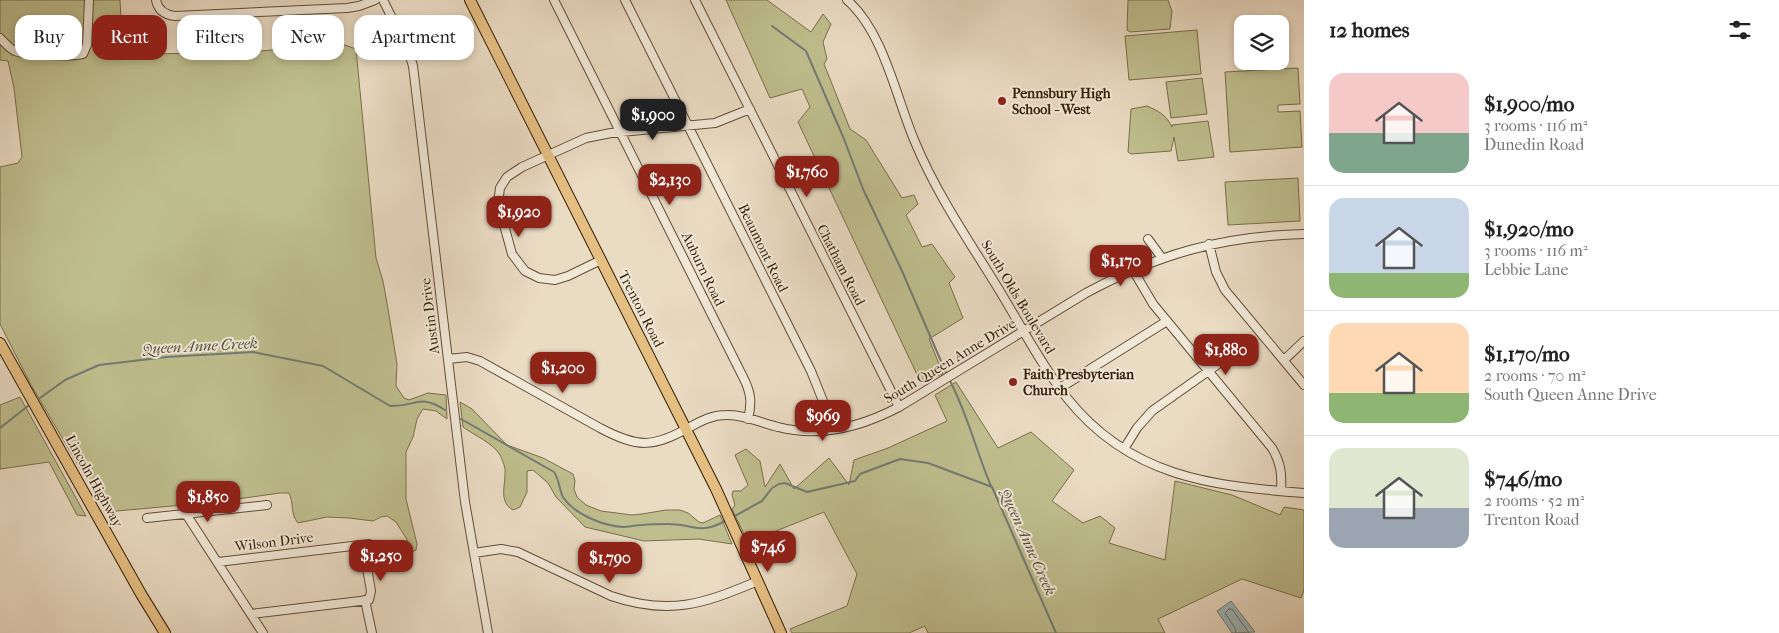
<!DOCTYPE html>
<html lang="en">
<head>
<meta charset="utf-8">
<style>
  body { margin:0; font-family:"IM FELL French Canon",serif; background:#f6f6f6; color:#222; height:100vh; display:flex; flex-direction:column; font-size:19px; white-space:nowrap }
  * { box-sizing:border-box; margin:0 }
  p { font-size:16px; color:#767676 }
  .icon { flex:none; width:28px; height:28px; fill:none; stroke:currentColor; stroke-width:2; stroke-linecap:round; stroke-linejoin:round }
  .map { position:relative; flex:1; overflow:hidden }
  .sheet { display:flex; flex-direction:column; background:#fff; width:475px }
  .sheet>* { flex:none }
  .hud { position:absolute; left:15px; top:15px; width:475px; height:45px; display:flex; gap:10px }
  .fabs { position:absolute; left:1234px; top:15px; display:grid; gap:10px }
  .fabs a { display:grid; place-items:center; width:55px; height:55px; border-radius:10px; background:#fff; box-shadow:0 2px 8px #0003; font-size:25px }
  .price { position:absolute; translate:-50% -42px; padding:0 11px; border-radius:10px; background:#8f2418; color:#fff; font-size:16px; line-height:32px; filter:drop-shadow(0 1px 2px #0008) }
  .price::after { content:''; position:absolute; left:50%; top:30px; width:15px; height:11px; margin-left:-8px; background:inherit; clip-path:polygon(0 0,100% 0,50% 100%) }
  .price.on { background:#222; color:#fff }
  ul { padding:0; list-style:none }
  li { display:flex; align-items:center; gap:15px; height:125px; padding:0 25px }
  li+li { border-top:1px solid #e0e0e0 }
  li span { display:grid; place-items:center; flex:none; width:140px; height:100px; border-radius:15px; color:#555 }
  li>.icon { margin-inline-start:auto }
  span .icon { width:60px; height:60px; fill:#fffc; stroke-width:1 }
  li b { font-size:21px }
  h2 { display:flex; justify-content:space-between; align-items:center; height:60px; padding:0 25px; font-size:21px }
  .chip { padding:0 18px; border-radius:15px; background:#fff; box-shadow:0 2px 8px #0003; font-size:18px; line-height:45px }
  .chip.on { background:#8f2418; color:#fff }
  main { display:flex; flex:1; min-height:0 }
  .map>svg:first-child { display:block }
  .green { fill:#bfbe8e; stroke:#7a6e4a }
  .water { fill:#9cb8be; stroke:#737b74 }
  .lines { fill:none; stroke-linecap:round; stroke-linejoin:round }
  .shore { stroke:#686c62; stroke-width:1 }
  .stream { stroke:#737b74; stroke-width:2 }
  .minor-casing { stroke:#624e34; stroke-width:10 }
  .major-casing { stroke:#351f05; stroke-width:12 }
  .minor { stroke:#f1e8d8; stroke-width:8 }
  .major { stroke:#e5be82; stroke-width:10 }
  .poi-dot { fill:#8f2418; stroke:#f1e8d8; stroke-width:2 }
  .labels { text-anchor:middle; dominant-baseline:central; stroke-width:4; stroke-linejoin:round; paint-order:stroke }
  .poi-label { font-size:14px; font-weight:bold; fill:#351f05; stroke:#f1e8d8; text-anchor:start }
  .street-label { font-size:14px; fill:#351f05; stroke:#f1e8d8 }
  .water-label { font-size:15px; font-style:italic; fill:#544d3c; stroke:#f1e8d8 }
</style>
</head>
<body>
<main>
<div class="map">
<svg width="1304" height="633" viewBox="0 0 1304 633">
  <rect width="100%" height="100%" fill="#eadbc3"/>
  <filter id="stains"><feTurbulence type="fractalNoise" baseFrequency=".004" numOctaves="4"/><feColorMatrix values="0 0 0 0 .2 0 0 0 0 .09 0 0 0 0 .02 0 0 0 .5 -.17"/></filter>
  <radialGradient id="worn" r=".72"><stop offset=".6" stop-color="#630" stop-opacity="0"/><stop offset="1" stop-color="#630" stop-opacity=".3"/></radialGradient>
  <!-- green -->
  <path class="green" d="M 0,0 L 120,0 L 123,59 L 152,54 L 200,53 L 232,54 L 339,43 L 356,49 L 376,258 L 383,281 L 388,309 L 397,364 L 396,386 L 404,398 L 409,400 L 428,393 L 446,395 L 447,419 L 436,411 L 423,409 L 417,419 L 413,437 L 406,452 L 406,499 L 417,544 L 416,550 L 412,552 L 406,538 L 396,522 L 387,516 L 381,517 L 373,521 L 349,518 L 327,517 L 298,523 C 290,514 294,503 289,493 L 280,493 L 216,502 L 106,512 L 31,385 L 0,324 L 0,167 L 18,163 L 22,157 L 14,88 L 8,61 L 0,60 Z
    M 726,0 L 767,0 L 811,32 L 823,14 L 831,24 L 823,42 L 827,59 L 824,64 L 850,129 L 866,140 L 902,198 L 914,195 L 918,204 L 906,215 L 922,247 L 932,244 L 955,277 L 949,283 L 963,318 L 929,339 L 943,374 L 920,381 L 798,122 L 810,107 L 802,89 L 770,98 Z
    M 1128,0 L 1168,0 L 1172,11 L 1170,29 L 1130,32 L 1127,30 Z
    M 1197,30 L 1201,74 L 1129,80 L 1125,36 Z
    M 1298,68 L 1300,104 L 1278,105 L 1278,112 L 1300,111 L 1302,147 L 1230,152 L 1225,72 Z
    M 1202,78 L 1207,114 L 1171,118 L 1166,82 Z
    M 1147,106 C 1159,111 1167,116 1172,127 L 1172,125 L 1208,121 L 1214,157 L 1178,161 L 1174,137 L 1171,151 L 1131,154 L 1128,152 L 1131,109 Z
    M 1298,178 L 1300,221 L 1228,225 L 1225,182 Z
    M 956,382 L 998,448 L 1031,432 L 1074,470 L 1052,501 L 1083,523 L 1100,516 L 1115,528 L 1109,543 L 1165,560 L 1175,481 L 1232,495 L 1280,515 L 1284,507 L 1304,510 L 1304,590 L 1301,598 L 1242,579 L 1158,619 L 1165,633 L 928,633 L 925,626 L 909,633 L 792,633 L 790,629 L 847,606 L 857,574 L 824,512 L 748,542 L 732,509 L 735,505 L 732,495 L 733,491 L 741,491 L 748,485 L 735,455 L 746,449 L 760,461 L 765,487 L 780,464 L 794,489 L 829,458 L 849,485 L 854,460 L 888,448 L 947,421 L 935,395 Z
    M 20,397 L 86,516 L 77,515 L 49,462 L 0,469 L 0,405 Z
    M 460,402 L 472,409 L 507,445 L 543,458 L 573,474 L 575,481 L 574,489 L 577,497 L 586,505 L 601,511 L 632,515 L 642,514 L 666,510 L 680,510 L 688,513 L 699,522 L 703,523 L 720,515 L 732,544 L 699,539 L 644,541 L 585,527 L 556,497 L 548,483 L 533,470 L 527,471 L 527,492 L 520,507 L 513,510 C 499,502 505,487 505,474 C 506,469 503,461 500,455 C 493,443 474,435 463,427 Z"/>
  <!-- water -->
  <path class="water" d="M 1231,601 L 1255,632 L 1232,633 L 1217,611 Z"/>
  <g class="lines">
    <!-- shore -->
    <path class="shore" d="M 1236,633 L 1235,628 L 1225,613 L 1229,609 L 1232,609 L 1249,633"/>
    <!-- stream -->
    <path class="stream" d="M 772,26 L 806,51 L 844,139 L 863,189 L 902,271 L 947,375
      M 949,379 C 967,412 976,451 991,486
      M 40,398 L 65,380 L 99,365 L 167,357 L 253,352 L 323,366 L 390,406 C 416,407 419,393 445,410
      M 461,419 L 554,472 C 560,481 559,490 563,497 C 574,514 603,526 623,527 C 629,527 636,525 642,525 C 651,524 660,524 668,524 C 697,524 698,536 727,520
      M 0,428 L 28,406
      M 733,517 L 762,501 L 772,488 L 779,484 L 785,483 L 807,492 L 855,481 L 860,474 L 900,459 L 928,463 L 992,487 L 1056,633"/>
    <!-- minor casing -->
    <g class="minor-casing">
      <path id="minor" d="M 156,0 C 158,10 165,15 175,16 L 347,8 L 359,6 L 375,0
        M 383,0 L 408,50 L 413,66 L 465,502 L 488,633
        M 554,0 L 744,379 C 751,393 752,403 748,419
        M 625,0 L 811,371 L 823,401 L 826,431
        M 695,0 L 899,407
        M 847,0 C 884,32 896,98 915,142 C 937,195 971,244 1001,293 C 1022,328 1042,366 1067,398 C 1130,477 1211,486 1304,493
        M 0,38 C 4,42 9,48 15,51 C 24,55 74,57 83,54 L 87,45 L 89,0
        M 1148,239 L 1162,258
        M 1209,244 L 1216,272 L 1225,290 L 1304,385
        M 601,260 L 568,276 L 555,280 L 539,278 L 525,271 L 512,254 L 498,203 L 500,188 L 507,177 L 522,167 L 586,138 L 611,133 L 715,123 L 750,109
        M 1133,270 L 1153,304 L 1272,448 C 1281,463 1282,474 1281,491
        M 448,359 L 467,357 L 480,361 L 600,428 C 638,448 653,448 690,427 C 701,421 712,415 726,415 C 743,414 761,423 778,427 C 820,438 861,427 899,407 L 1086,293 C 1158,254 1222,236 1304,234
        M 1284,360 L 1304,341
        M 1060,388 L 1167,321
        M 1124,449 L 1137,428 L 1152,411 L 1217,365
        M 186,514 L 263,633
        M 147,518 L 267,505
        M 474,553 L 501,549 L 518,552 L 611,596 C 670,616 703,604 758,581
        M 218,562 L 369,544
        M 365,600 L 372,633
        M 251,614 L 369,600 L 371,591 L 363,545"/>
    </g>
    <!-- major casing -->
    <g class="major-casing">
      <path id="major" d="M 470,0 L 716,489 L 781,633
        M 0,343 L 141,594 L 165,633"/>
    </g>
    <!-- minor -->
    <use href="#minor" class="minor"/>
    <!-- major -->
    <use href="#major" class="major"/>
  </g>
  <!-- markers -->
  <g class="poi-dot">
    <circle cx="1002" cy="101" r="5"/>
    <circle cx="1013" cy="382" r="5"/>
  </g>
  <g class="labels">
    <!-- poi labels -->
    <g class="poi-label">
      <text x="1012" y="93">Pennsbury High<tspan x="1012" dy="16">School - West</tspan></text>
      <text x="1023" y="374">Faith Presbyterian<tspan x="1023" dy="16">Church</tspan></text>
    </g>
    <!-- street labels -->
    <g class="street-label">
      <text transform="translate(763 248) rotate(64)">Beaumont Road</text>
      <text transform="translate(841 265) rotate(63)">Chatham Road</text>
      <text transform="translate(703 269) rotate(64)">Auburn Road</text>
      <text transform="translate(1018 297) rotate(59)">South Olds Boulevard</text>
      <text transform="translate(641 309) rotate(63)">Trenton Road</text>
      <text transform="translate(430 316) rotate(-97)">Austin Drive</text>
      <text transform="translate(950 361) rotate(-31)">South Queen Anne Drive</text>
      <text transform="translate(94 481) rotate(61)">Lincoln Highway</text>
      <text transform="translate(274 542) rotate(-7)">Wilson Drive</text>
    </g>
    <!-- water labels -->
    <g class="water-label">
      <text transform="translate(200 346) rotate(-3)">Queen Anne Creek</text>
      <text transform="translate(1028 542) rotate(66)">Queen Anne Creek</text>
    </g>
  </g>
  <rect width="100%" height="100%" filter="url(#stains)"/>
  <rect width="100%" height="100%" fill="url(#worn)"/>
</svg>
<div class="fabs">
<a><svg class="icon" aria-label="layers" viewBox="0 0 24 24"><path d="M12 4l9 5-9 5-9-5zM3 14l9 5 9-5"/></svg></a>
</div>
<b class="price on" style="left:653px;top:141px">$1,900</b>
<b class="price" style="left:807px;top:198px">$1,760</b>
<b class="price" style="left:670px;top:206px">$2,130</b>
<b class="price" style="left:519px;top:238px">$1,920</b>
<b class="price" style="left:1121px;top:287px">$1,170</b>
<b class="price" style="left:1226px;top:376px">$1,880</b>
<b class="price" style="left:563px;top:394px">$1,200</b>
<b class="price" style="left:823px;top:442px">$969</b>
<b class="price" style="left:208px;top:523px">$1,850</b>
<b class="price" style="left:768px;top:573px">$746</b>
<b class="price" style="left:381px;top:582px">$1,250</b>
<b class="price" style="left:610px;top:584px">$1,790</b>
<div class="hud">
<a class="chip">Buy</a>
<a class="chip on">Rent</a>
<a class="chip">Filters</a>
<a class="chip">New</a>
<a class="chip">Apartment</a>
</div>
</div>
<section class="sheet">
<h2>12 homes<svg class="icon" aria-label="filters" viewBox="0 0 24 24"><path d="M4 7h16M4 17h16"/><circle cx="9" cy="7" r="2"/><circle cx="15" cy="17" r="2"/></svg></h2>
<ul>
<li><span style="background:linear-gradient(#f6c9c9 60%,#7fa58c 0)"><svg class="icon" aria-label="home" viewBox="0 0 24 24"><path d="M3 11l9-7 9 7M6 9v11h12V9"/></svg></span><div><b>$1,900/mo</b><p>3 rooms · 116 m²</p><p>Dunedin Road</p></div></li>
<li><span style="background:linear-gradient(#c9d6e8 75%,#8fb573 0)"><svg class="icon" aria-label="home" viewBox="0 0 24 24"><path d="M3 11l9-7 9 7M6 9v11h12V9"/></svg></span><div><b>$1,920/mo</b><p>3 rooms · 116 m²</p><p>Lebbie Lane</p></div></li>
<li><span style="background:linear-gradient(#ffd9b3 70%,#8fb573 0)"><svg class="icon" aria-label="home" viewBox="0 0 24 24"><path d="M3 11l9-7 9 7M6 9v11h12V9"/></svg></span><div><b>$1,170/mo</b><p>2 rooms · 70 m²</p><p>South Queen Anne Drive</p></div></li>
<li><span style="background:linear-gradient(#dfe7d0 60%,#9aa5b1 0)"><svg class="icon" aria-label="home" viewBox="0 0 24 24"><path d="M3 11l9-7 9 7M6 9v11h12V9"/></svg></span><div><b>$746/mo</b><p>2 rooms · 52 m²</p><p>Trenton Road</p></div></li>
</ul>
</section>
</main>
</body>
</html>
